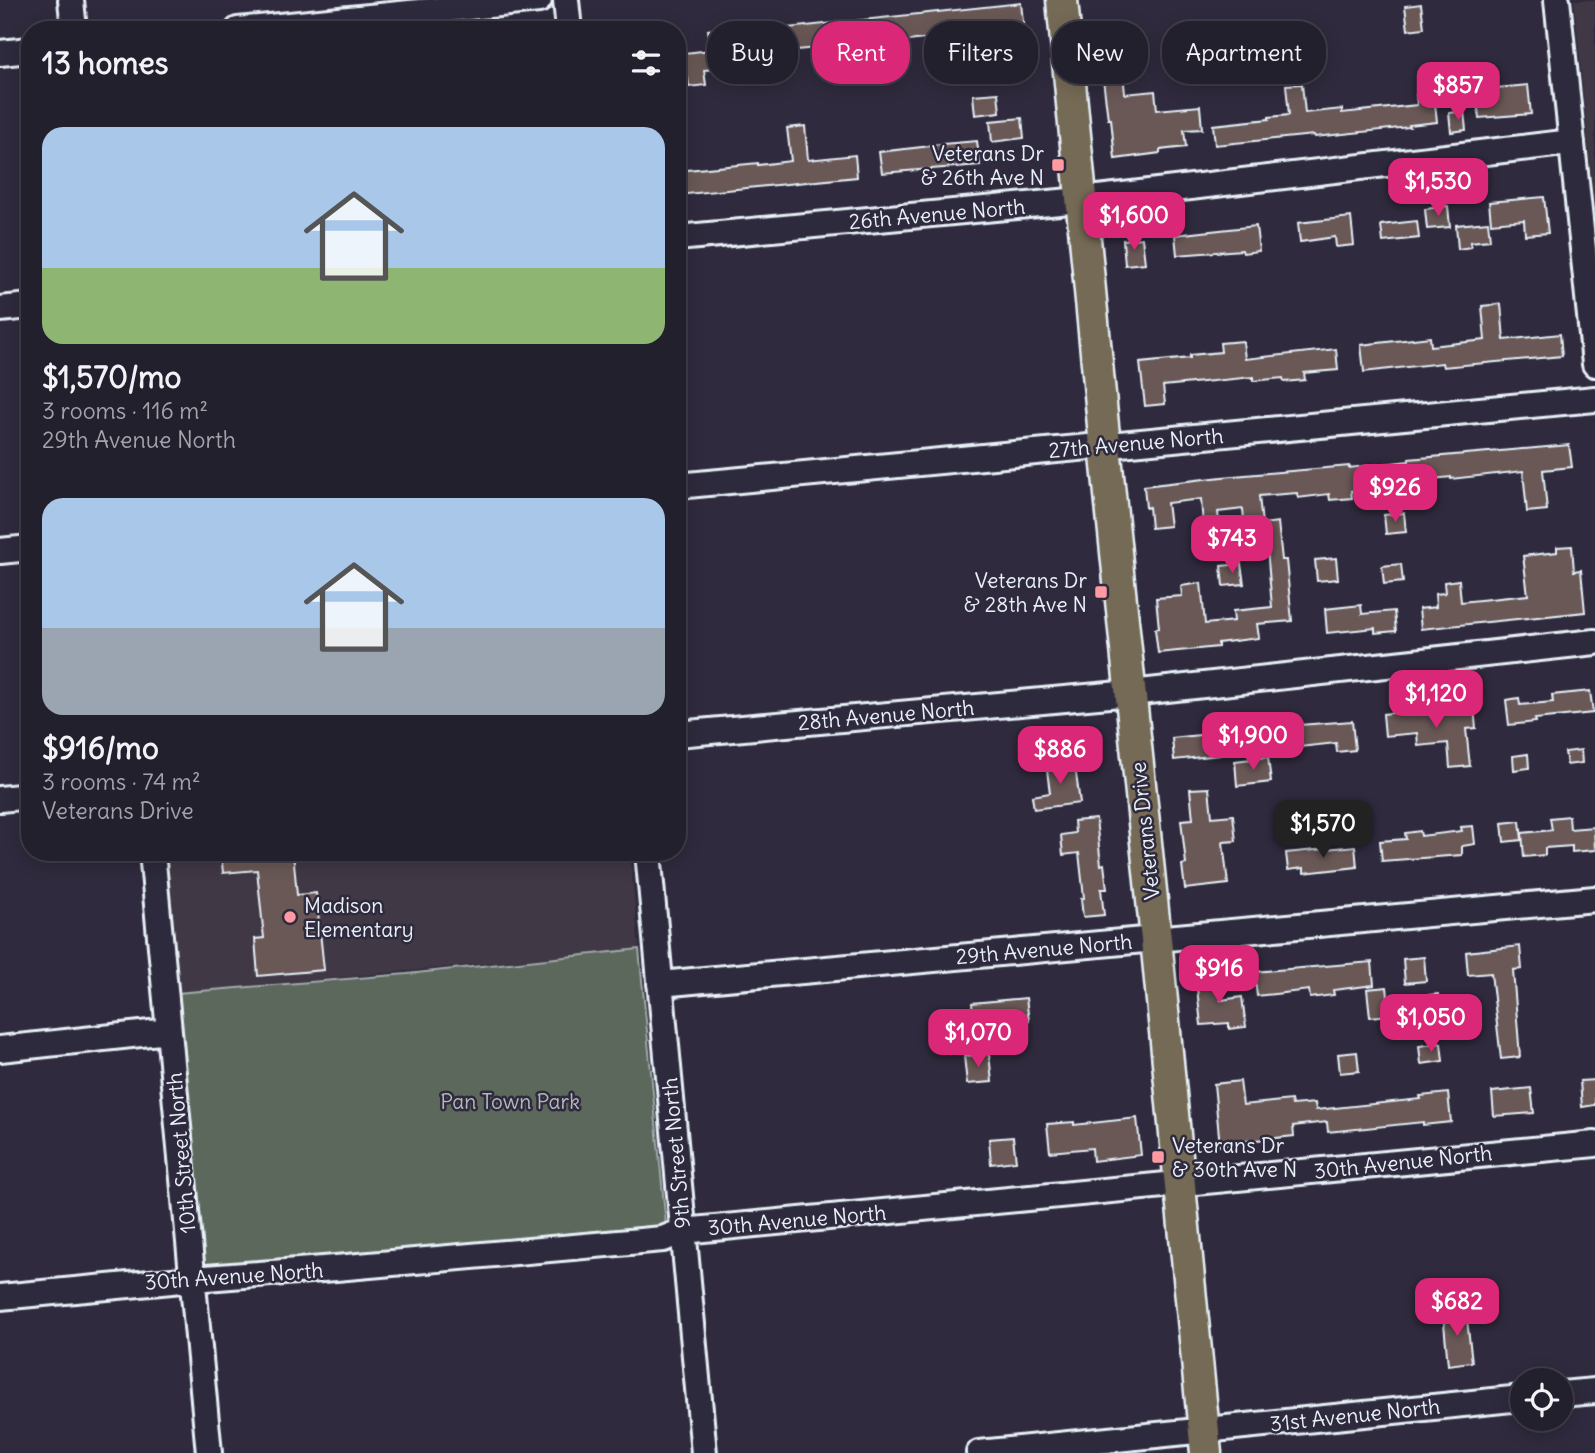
<!DOCTYPE html>
<html lang="en">
<head>
<meta charset="utf-8">
<style>
  body { margin:0; font-family:Delius,sans-serif; background:#2f2d3a; color:#f1f3f6; height:100vh; display:flex; flex-direction:column; font-size:26px; white-space:nowrap }
  * { box-sizing:border-box; margin:0 }
  p { font-size:23px; color:#a3a3aa }
  .icon { flex:none; width:38px; height:38px; fill:none; stroke:currentColor; stroke-width:2; stroke-linecap:round; stroke-linejoin:round }
  .map { position:relative; flex:1; overflow:hidden }
  .sheet { position:absolute; left:21px; top:21px; width:665px; height:840px; display:flex; flex-direction:column; background:#23202e; border-radius:28px; box-shadow:0 4px 18px #0003,0 0 0 2px #403e4a }
  .sheet>* { flex:none }
  .top-card { position:absolute; left:707px; top:21px; width:665px; height:63px; display:flex; gap:14px }
  .buttons { position:absolute; left:1510px; top:1368px; display:grid; gap:14px }
  .buttons a { display:grid; place-items:center; width:63px; height:63px; border-radius:50%; background:#23202e; box-shadow:0 4px 18px #0003,0 0 0 2px #403e4a; font-size:35px }
  .price { position:absolute; translate:-50% -60px; padding:0 16px; border-radius:14px; background:#db2777; color:#fff; font-size:23px; line-height:46px; filter:drop-shadow(0 2px 4px #0008) }
  .price::after { content:''; position:absolute; left:50%; top:42px; width:21px; height:16px; margin-left:-10px; background:inherit; clip-path:polygon(0 0,100% 0,50% 100%) }
  .price.selected { background:#222; color:#fff }
  ul { padding:0; list-style:none }
  li { display:grid; align-content:center; gap:14px; height:371px; padding:0 21px }
  li span { display:grid; place-items:center; height:217px; border-radius:21px; color:#555 }
  li>.icon { margin-inline-start:auto }
  span .icon { width:126px; height:126px; fill:#fffc; stroke-width:1 }
  li b { font-size:30px }
  h2 { display:flex; justify-content:space-between; align-items:center; height:84px; padding:0 21px; font-size:30px }
  .tag { padding:0 24px; border-radius:28px; background:#23202e; box-shadow:0 4px 18px #0003,0 0 0 2px #403e4a; font-size:24px; line-height:63px }
  .tag.selected { background:#db2777; color:#fff }
  .map>svg:first-child { display:block }
  .built { fill:#403845 }
  .green { fill:#5b675c; stroke:#a2acaa; stroke-width:2 }
  .building { fill:#695857; stroke:#e8f1f8; stroke-width:2 }
  .lines { fill:none; stroke-linecap:round; stroke-linejoin:round }
  .minor-casing { stroke:#e8f1f8; stroke-width:30 }
  .major-casing { stroke:#e8f1f8; stroke-width:35 }
  .minor { stroke:#2f2a3d; stroke-width:24 }
  .major { stroke:#746b55; stroke-width:30 }
  .poi-dot { fill:#ff9aa2; stroke:#2f2a3d; stroke-width:2.5 }
  .labels { text-anchor:middle; dominant-baseline:central; stroke-width:5; stroke-linejoin:round; paint-order:stroke }
  .poi-label { font-size:21px; fill:#e8f1f8; stroke:#2f2a3d; text-anchor:end }
  .street-label { font-size:21px; fill:#e8f1f8; stroke:#2f2a3d }
  .park-label { font-size:21px; fill:#b0baba; stroke:#2f2a3d }
</style>
</head>
<body>
<div class="map">
<svg width="1595" height="1453" viewBox="0 0 1595 1453">
  <rect width="100%" height="100%" fill="#2f2a3d"/>
  <filter id="ink" filterUnits="userSpaceOnUse"><feTurbulence type="fractalNoise" baseFrequency=".0143" numOctaves="2"/><feDisplacementMap in="SourceGraphic" scale="14" xChannelSelector="R" yChannelSelector="G"/><feConvolveMatrix kernelMatrix="1 2 1 2 8 2 1 2 1" color-interpolation-filters="sRGB"/></filter>
  <g filter="url(#ink)">
    <!-- built -->
    <path class="built" d="M 1574,0 L 1595,0 L 1595,213 Z
      M 163,852 L 630,852 L 639,949 L 177,993 Z"/>
    <!-- green -->
    <path class="green" d="M 639,949 L 666,1225 L 204,1267 L 177,993 L 407,974 Z"/>
    <!-- building -->
    <path class="building" d="M 1021,3 L 1024,31 L 973,36 L 973,33 L 859,47 L 861,66 L 841,69 L 838,46 L 754,54 L 738,57 L 740,67 L 704,70 L 706,85 L 689,87 L 688,78 L 677,79 L 677,54 L 711,50 L 708,30 L 727,28 L 728,37 L 769,33 L 768,30 Z
      M 1421,4 L 1424,28 L 1408,30 L 1405,6 Z
      M 1139,37 L 1141,59 L 1122,61 L 1125,94 L 1155,91 L 1157,110 L 1200,106 L 1202,129 L 1184,130 L 1186,147 L 1160,150 L 1160,153 L 1115,159 L 1111,119 L 1108,119 L 1099,47 L 1117,45 L 1116,40 Z
      M 1302,84 L 1305,113 L 1342,109 L 1342,113 L 1417,105 L 1416,95 L 1434,93 L 1437,122 L 1409,125 L 1410,127 L 1315,137 L 1314,135 L 1215,145 L 1213,125 L 1269,119 L 1269,117 L 1289,115 L 1286,85 Z
      M 1528,85 L 1531,114 L 1479,118 L 1476,90 Z
      M 998,93 L 1000,112 L 975,115 L 973,95 Z
      M 1464,111 L 1466,130 L 1451,132 L 1449,113 Z
      M 1022,118 L 1024,138 L 992,142 L 990,121 Z
      M 805,126 L 808,160 L 855,155 L 857,177 L 677,195 L 677,171 L 758,163 L 758,165 L 791,161 L 787,128 Z
      M 977,141 L 980,165 L 882,173 L 879,152 L 931,146 L 930,145 Z
      M 1544,197 L 1548,233 L 1525,235 L 1524,220 L 1491,223 L 1489,202 Z
      M 1448,206 L 1450,227 L 1427,229 L 1425,209 Z
      M 1351,217 L 1354,245 L 1336,247 L 1335,237 L 1300,242 L 1298,223 Z
      M 1417,221 L 1419,238 L 1383,242 L 1381,225 Z
      M 1488,222 L 1490,240 L 1470,242 L 1471,247 L 1458,249 L 1456,225 Z
      M 1256,226 L 1259,251 L 1243,253 L 1242,250 L 1177,255 L 1175,235 Z
      M 1142,238 L 1145,263 L 1125,265 L 1123,240 Z
      M 1501,304 L 1504,340 L 1560,334 L 1562,356 L 1443,367 L 1442,363 L 1364,372 L 1361,345 L 1430,337 L 1431,346 L 1485,340 L 1482,306 Z
      M 1243,341 L 1245,359 L 1336,349 L 1338,370 L 1304,373 L 1305,380 L 1284,382 L 1283,378 L 1253,381 L 1253,377 L 1163,386 L 1165,404 L 1145,406 L 1140,363 L 1190,358 L 1190,355 L 1221,352 L 1220,343 Z
      M 1569,445 L 1572,467 L 1543,470 L 1547,510 L 1527,512 L 1523,471 L 1451,479 L 1451,477 L 1423,480 L 1423,483 L 1351,491 L 1352,498 L 1330,500 L 1329,494 L 1298,498 L 1297,493 L 1259,496 L 1262,524 L 1278,522 L 1282,560 L 1286,560 L 1292,621 L 1257,624 L 1259,638 L 1218,643 L 1218,647 L 1158,653 L 1155,629 L 1159,628 L 1156,598 L 1182,596 L 1181,586 L 1201,583 L 1205,624 L 1234,621 L 1233,611 L 1272,607 L 1267,548 L 1247,550 L 1243,509 L 1218,512 L 1222,550 L 1205,551 L 1201,499 L 1167,503 L 1170,526 L 1151,528 L 1149,507 L 1146,508 L 1144,486 L 1222,477 L 1349,466 L 1349,468 L 1409,461 L 1409,459 Z
      M 1404,513 L 1406,532 L 1386,534 L 1384,515 Z
      M 1572,546 L 1574,571 L 1581,570 L 1585,612 L 1421,629 L 1419,609 L 1436,607 L 1435,594 L 1445,593 L 1444,582 L 1459,580 L 1461,602 L 1528,595 L 1523,556 L 1557,552 L 1557,547 Z
      M 1336,558 L 1338,579 L 1317,581 L 1315,560 Z
      M 1241,564 L 1244,584 L 1223,586 L 1221,566 Z
      M 1401,564 L 1403,582 L 1384,584 L 1382,566 Z
      M 1361,605 L 1362,614 L 1394,611 L 1396,631 L 1375,633 L 1375,628 L 1327,633 L 1325,609 Z
      M 1590,691 L 1593,713 L 1535,719 L 1536,722 L 1509,725 L 1506,700 L 1519,698 L 1520,705 L 1553,702 L 1552,695 Z
      M 1436,708 L 1436,712 L 1474,708 L 1476,728 L 1466,729 L 1470,766 L 1450,768 L 1448,743 L 1418,746 L 1417,733 L 1385,736 L 1383,714 Z
      M 1352,721 L 1355,750 L 1337,752 L 1336,743 L 1262,751 L 1259,728 Z
      M 1218,733 L 1220,755 L 1174,760 L 1172,738 Z
      M 1581,750 L 1582,763 L 1567,765 L 1565,752 Z
      M 1528,754 L 1529,768 L 1514,770 L 1513,756 Z
      M 1268,757 L 1271,782 L 1237,786 L 1235,761 Z
      M 1074,759 L 1080,803 L 1034,809 L 1032,796 L 1050,793 L 1046,763 Z
      M 1209,788 L 1212,817 L 1233,815 L 1236,841 L 1223,842 L 1228,884 L 1185,889 L 1182,865 L 1186,864 L 1181,820 L 1193,819 L 1190,789 Z
      M 1569,816 L 1570,829 L 1594,827 L 1595,850 L 1572,852 L 1572,846 L 1545,848 L 1545,855 L 1524,857 L 1522,833 L 1552,830 L 1550,818 Z
      M 1096,819 L 1101,865 L 1104,864 L 1107,889 L 1101,889 L 1104,915 L 1083,917 L 1081,899 L 1084,898 L 1079,853 L 1063,855 L 1061,835 L 1075,833 L 1074,821 Z
      M 1520,821 L 1522,840 L 1504,842 L 1502,823 Z
      M 1473,826 L 1475,844 L 1462,846 L 1462,855 L 1382,861 L 1380,841 L 1406,839 L 1405,833 L 1420,831 L 1421,836 L 1462,831 L 1461,827 Z
      M 1355,846 L 1357,867 L 1304,873 L 1304,868 L 1288,870 L 1286,853 Z
      M 221,852 L 293,852 L 297,895 L 316,893 L 324,970 L 258,976 L 255,939 L 264,938 L 257,870 L 223,873 Z
      M 1520,946 L 1522,969 L 1513,970 L 1520,1057 L 1501,1059 L 1491,973 L 1468,975 L 1466,952 Z
      M 1424,957 L 1426,981 L 1405,983 L 1403,959 Z
      M 1372,962 L 1374,985 L 1333,990 L 1334,995 L 1310,998 L 1309,990 L 1257,996 L 1254,972 Z
      M 1218,977 L 1221,1000 L 1242,997 L 1246,1027 L 1229,1029 L 1229,1023 L 1201,1025 L 1196,979 Z
      M 1387,987 L 1390,1015 L 1370,1017 L 1367,989 Z
      M 1438,994 L 1440,1013 L 1422,1015 L 1420,996 Z
      M 1026,998 L 1029,1021 L 974,1027 L 972,1003 Z
      M 1441,1043 L 1443,1061 L 1421,1064 L 1419,1046 Z
      M 1357,1052 L 1359,1071 L 1340,1073 L 1338,1054 Z
      M 989,1054 L 992,1082 L 967,1084 L 964,1056 Z
      M 1595,1080 L 1595,1105 L 1582,1107 L 1580,1081 Z
      M 1240,1081 L 1243,1105 L 1291,1100 L 1292,1105 L 1315,1103 L 1316,1110 L 1421,1099 L 1420,1096 L 1448,1093 L 1451,1122 L 1423,1125 L 1423,1122 L 1328,1132 L 1327,1122 L 1293,1126 L 1294,1136 L 1247,1141 L 1247,1143 L 1220,1146 L 1214,1084 Z
      M 1531,1088 L 1534,1113 L 1494,1116 L 1492,1092 Z
      M 1137,1118 L 1141,1155 L 1093,1161 L 1092,1148 L 1050,1152 L 1047,1124 L 1074,1122 L 1074,1125 Z
      M 1013,1137 L 1016,1161 L 991,1164 L 989,1139 Z
      M 1466,1311 L 1472,1362 L 1448,1365 L 1443,1313 Z"/>
    <g class="lines">
      <!-- minor casing -->
      <g class="minor-casing">
        <path id="minor" d="M 71,0 L 74,30
          M 566,0 L 569,30
          M 1557,0 L 1595,364
          M 238,30 L 539,0
          M 0,53 L 30,50
          M 677,238 L 1081,200 L 1572,142
          M 0,309 L 30,306
          M 677,486 L 1595,399
          M 0,551 L 30,548
          M 677,734 L 1131,693 L 1595,642
          M 0,799 L 30,796
          M 152,852 L 209,1453
          M 648,852 L 704,1453
          M 660,984 L 1595,899
          M 0,1049 L 169,1031
          M 0,1297 L 193,1279 L 336,1268 L 663,1239 L 683,1231 L 1595,1144
          M 1561,1394 L 1595,1391
          M 979,1453 L 1522,1398"/>
      </g>
      <!-- major casing -->
      <g class="major-casing">
        <path id="major" d="M 1062,0 L 1105,446 L 1156,939 L 1206,1453"/>
      </g>
      <!-- minor -->
      <use href="#minor" class="minor"/>
      <!-- major -->
      <use href="#major" class="major"/>
    </g>
  </g>
  <!-- markers -->
  <g class="poi-dot">
    <rect x="1051" y="158" width="14" height="14" rx="3.5"/>
    <rect x="1094" y="585" width="14" height="14" rx="3.5"/>
    <circle cx="290" cy="917" r="7"/>
    <rect x="1151" y="1150" width="14" height="14" rx="3.5"/>
  </g>
  <g class="labels">
    <!-- poi labels -->
    <g class="poi-label">
      <text x="1044" y="153">Veterans Dr<tspan x="1044" dy="24">&amp; 26th Ave N</tspan></text>
      <text x="1087" y="580">Veterans Dr<tspan x="1087" dy="24">&amp; 28th Ave N</tspan></text>
      <text x="304" y="905" text-anchor="start">Madison<tspan x="304" dy="24">Elementary</tspan></text>
      <text x="1172" y="1145" text-anchor="start">Veterans Dr<tspan x="1172" dy="24">&amp; 30th Ave N</tspan></text>
    </g>
    <!-- street labels -->
    <g class="street-label">
      <text transform="translate(937 214) rotate(-5)">26th Avenue North</text>
      <text transform="translate(1136 443) rotate(-5)">27th Avenue North</text>
      <text transform="translate(886 715) rotate(-5)">28th Avenue North</text>
      <text transform="translate(1145 831) rotate(-96)">Veterans Drive</text>
      <text transform="translate(1044 949) rotate(-5)">29th Avenue North</text>
      <text transform="translate(181 1153) rotate(-95)">10th Street North</text>
      <text transform="translate(676 1153) rotate(-95)">9th Street North</text>
      <text transform="translate(1403 1162) rotate(-6)">30th Avenue North</text>
      <text transform="translate(797 1220) rotate(-5)">30th Avenue North</text>
      <text transform="translate(234 1276) rotate(-4)">30th Avenue North</text>
      <text transform="translate(1355 1415) rotate(-6)">31st Avenue North</text>
    </g>
    <!-- park labels -->
    <g class="park-label">
      <text x="510" y="1101">Pan Town Park</text>
    </g>
  </g>
</svg>
<div class="buttons">
<a><svg class="icon" aria-label="locate" viewBox="0 0 24 24"><circle cx="12" cy="12" r="6"/><path d="M12 2v4M12 18v4M2 12h4M18 12h4"/></svg></a>
</div>
<b class="price" style="left:1458px;top:122px">$857</b>
<b class="price" style="left:1438px;top:218px">$1,530</b>
<b class="price" style="left:1134px;top:252px">$1,600</b>
<b class="price" style="left:1395px;top:524px">$926</b>
<b class="price" style="left:1232px;top:575px">$743</b>
<b class="price" style="left:1436px;top:730px">$1,120</b>
<b class="price" style="left:1253px;top:772px">$1,900</b>
<b class="price" style="left:1060px;top:786px">$886</b>
<b class="price selected" style="left:1323px;top:860px">$1,570</b>
<b class="price" style="left:1219px;top:1005px">$916</b>
<b class="price" style="left:1431px;top:1054px">$1,050</b>
<b class="price" style="left:978px;top:1069px">$1,070</b>
<b class="price" style="left:1457px;top:1338px">$682</b>
<div class="top-card">
<a class="tag">Buy</a>
<a class="tag selected">Rent</a>
<a class="tag">Filters</a>
<a class="tag">New</a>
<a class="tag">Apartment</a>
</div>
<section class="sheet">
<h2>13 homes<svg class="icon" aria-label="filters" viewBox="0 0 24 24"><path d="M4 7h16M4 17h16"/><circle cx="9" cy="7" r="2"/><circle cx="15" cy="17" r="2"/></svg></h2>
<ul>
<li><span style="background:linear-gradient(#a9c7e8 65%,#8fb573 0)"><svg class="icon" aria-label="home" viewBox="0 0 24 24"><path d="M3 11l9-7 9 7M6 9v11h12V9"/></svg></span><div><b>$1,570/mo</b><p>3 rooms · 116 m²</p><p>29th Avenue North</p></div></li>
<li><span style="background:linear-gradient(#a9c7e8 60%,#9aa5b1 0)"><svg class="icon" aria-label="home" viewBox="0 0 24 24"><path d="M3 11l9-7 9 7M6 9v11h12V9"/></svg></span><div><b>$916/mo</b><p>3 rooms · 74 m²</p><p>Veterans Drive</p></div></li>
</ul>
</section>
</div>
</body>
</html>
